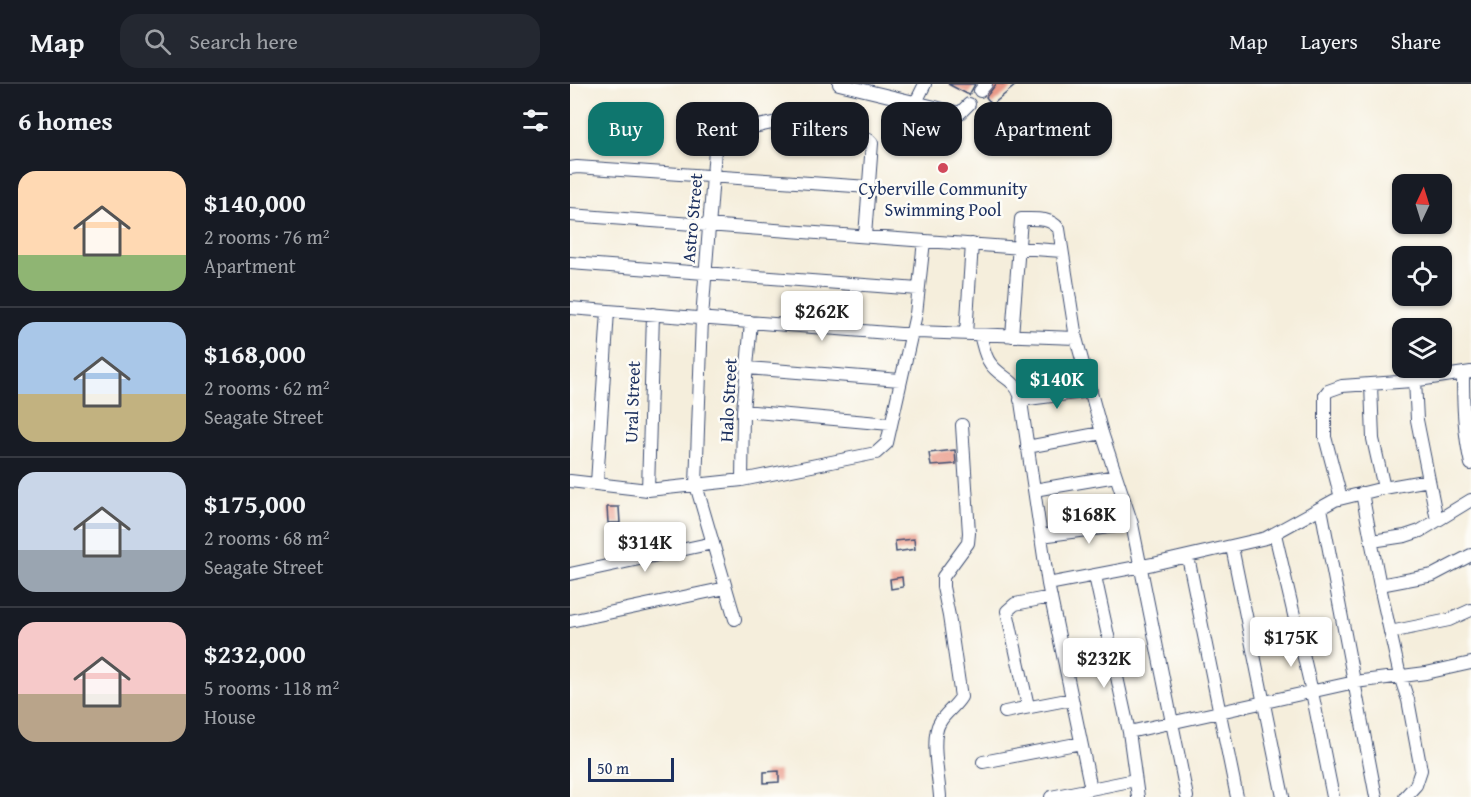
<!DOCTYPE html>
<html lang="en">
<head>
<meta charset="utf-8">
<style>
  body { margin:0; font-family:"Gentium Book Plus",serif; background:#242831; color:#f1f3f6; height:100vh; display:flex; flex-direction:column; font-size:22px; white-space:nowrap }
  * { box-sizing:border-box; margin:0 }
  p { font-size:20px; color:#9ea1a6 }
  .icon { flex:none; width:33px; height:33px; fill:none; stroke:currentColor; stroke-width:2; stroke-linecap:round; stroke-linejoin:round }
  .map { position:relative; flex:1; overflow:hidden }
  .details { display:flex; flex-direction:column; background:#171b24; width:570px }
  .details>* { flex:none }
  .guide { position:absolute; left:18px; top:18px; width:570px; height:54px; display:flex; gap:12px }
  .needle { width:39px; rotate:4deg }
  .tools { position:absolute; left:822px; top:90px; display:grid; gap:12px }
  .tools a { display:grid; place-items:center; width:60px; height:60px; border-radius:12px; background:#171b24; box-shadow:0 2px 4px #0004; font-size:30px }
  .scale { position:absolute; left:18px; bottom:15px; width:86px; box-sizing:border-box; padding-left:6px; border:3px solid #1b2f5e; border-top:0; font-size:16px; line-height:21px; white-space:nowrap; color:#1b2f5e; -webkit-text-stroke:4px #fdfcf7; paint-order:stroke }
  .price { position:absolute; translate:-50% -51px; padding:0 14px; border-radius:6px; background:#fff; color:#222; font-size:20px; line-height:39px; filter:drop-shadow(0 2px 3px #0008) }
  .price::after { content:''; position:absolute; left:50%; top:36px; width:18px; height:14px; margin-left:-9px; background:inherit; clip-path:polygon(0 0,100% 0,50% 100%) }
  .price.current { background:#0f766e; color:#fff }
  ul { padding:0; list-style:none }
  li { display:flex; align-items:center; gap:18px; height:150px; padding:0 18px }
  li+li { border-top:2px solid #363941 }
  li span { display:grid; place-items:center; flex:none; width:168px; height:120px; border-radius:18px; color:#555 }
  li>.icon { margin-inline-start:auto }
  span .icon { width:72px; height:72px; fill:#fffc; stroke-width:1 }
  li b { font-size:26px }
  h2 { display:flex; justify-content:space-between; align-items:center; height:72px; padding:0 18px; font-size:26px }
  .pill { padding:0 21px; border-radius:18px; background:#171b24; box-shadow:0 2px 4px #0004; font-size:21px; line-height:54px }
  .pill.current { background:#0f766e; color:#fff }
  header { display:flex; align-items:center; gap:36px; box-sizing:border-box; height:84px; padding:0 30px; background:#171b24; border-bottom:2px solid #363941 }
  header strong { font-size:28px }
  nav { display:flex; gap:33px; margin-inline-start:auto; font-size:21px }
  .search { width:420px; height:54px; background:#242831; display:flex; align-items:center; gap:15px; box-sizing:border-box; padding:0 21px; border-radius:18px; color:#9ea1a6; font-size:22px }
  main { display:flex; flex:1; min-height:0 }
  .map>svg:first-child { display:block }
  .building { fill:#e99988 }
  .lines { fill:none; stroke-linecap:round; stroke-linejoin:round }
  .minor-casing { stroke:#3c4c71; stroke-width:14 }
  .minor { stroke:#fff; stroke-width:12 }
  .poi-dot { fill:#d1495b; stroke:#fdfcf7; stroke-width:2 }
  .labels { text-anchor:middle; dominant-baseline:central; stroke-width:5; stroke-linejoin:round; paint-order:stroke }
  .poi-label { font-size:18px; fill:#1b2f5e; stroke:#fdfcf7 }
  .street-label { font-size:18px; fill:#1b2f5e; stroke:#fdfcf7 }
</style>
</head>
<body>
<header>
<strong>Map</strong>
<div class="search"><svg class="icon" aria-label="search" viewBox="0 0 24 24"><circle cx="10" cy="10" r="6"/><path d="M15 15l6 6"/></svg>Search here</div>
<nav><a>Map</a><a>Layers</a><a>Share</a></nav>
</header>
<main>
<section class="details">
<h2>6 homes<svg class="icon" aria-label="filters" viewBox="0 0 24 24"><path d="M4 7h16M4 17h16"/><circle cx="9" cy="7" r="2"/><circle cx="15" cy="17" r="2"/></svg></h2>
<ul>
<li><span style="background:linear-gradient(#ffd9b3 70%,#8fb573 0)"><svg class="icon" aria-label="home" viewBox="0 0 24 24"><path d="M3 11l9-7 9 7M6 9v11h12V9"/></svg></span><div><b>$140,000</b><p>2 rooms · 76 m²</p><p>Apartment</p></div></li>
<li><span style="background:linear-gradient(#a9c7e8 60%,#c2b280 0)"><svg class="icon" aria-label="home" viewBox="0 0 24 24"><path d="M3 11l9-7 9 7M6 9v11h12V9"/></svg></span><div><b>$168,000</b><p>2 rooms · 62 m²</p><p>Seagate Street</p></div></li>
<li><span style="background:linear-gradient(#c9d6e8 65%,#9aa5b1 0)"><svg class="icon" aria-label="home" viewBox="0 0 24 24"><path d="M3 11l9-7 9 7M6 9v11h12V9"/></svg></span><div><b>$175,000</b><p>2 rooms · 68 m²</p><p>Seagate Street</p></div></li>
<li><span style="background:linear-gradient(#f6c9c9 60%,#b9a48a 0)"><svg class="icon" aria-label="home" viewBox="0 0 24 24"><path d="M3 11l9-7 9 7M6 9v11h12V9"/></svg></span><div><b>$232,000</b><p>5 rooms · 118 m²</p><p>House</p></div></li>
</ul>
</section>
<div class="map">
<svg width="901" height="713" viewBox="0 0 901 713">
  <rect width="100%" height="100%" fill="#fdfcf7"/>
  <filter id="ink" filterUnits="userSpaceOnUse"><feTurbulence type="fractalNoise" baseFrequency=".0167" numOctaves="2"/><feDisplacementMap in="SourceGraphic" scale="12" xChannelSelector="R" yChannelSelector="G"/><feConvolveMatrix kernelMatrix="1 2 1 2 8 2 1 2 1" color-interpolation-filters="sRGB"/></filter>
  <filter id="wash" filterUnits="userSpaceOnUse"><feTurbulence type="fractalNoise" baseFrequency=".008" numOctaves="4" result="noise"/><feDisplacementMap in="SourceGraphic" scale="24" xChannelSelector="R" yChannelSelector="G"/><feGaussianBlur stdDeviation="1.35" result="paint"/><feColorMatrix in="noise" values="0 0 0 0 0 0 0 0 0 0 0 0 0 0 0 0 0 1.4 0 .05"/><feComposite in="paint" operator="in"/></filter>
  <g filter="url(#wash)">
    <rect width="100%" height="100%" fill="#f5eedc"/>
    <g id="blocks">
      <!-- building -->
      <path class="building" d="M 378,0 L 405,0 L 399,11 Z
        M 426,0 L 447,0 L 422,21 L 416,13 Z
        M 385,366 L 386,380 L 361,382 L 359,369 Z
        M 37,423 L 49,423 L 50,439 L 38,439 Z
        M 344,455 L 345,465 L 326,468 L 325,457 Z
        M 332,493 L 333,503 L 321,505 L 320,495 Z
        M 209,687 L 209,698 L 194,699 L 194,688 Z"/>
    </g>
  </g>
  <g filter="url(#ink)">
    <use href="#blocks" fill-opacity="0" stroke="#3c4c71" stroke-width="1.5"/>
    <g class="lines">
      <!-- minor casing -->
      <g class="minor-casing">
        <path id="minor" d="M 269,0 L 390,29 L 399,20
          M 410,7 L 416,0
          M 346,18 L 355,0
          M 0,84 L 7,83 L 299,103
          M 0,131 L 492,167
          M 0,179 L 348,205
          M 0,224 L 331,250 L 347,248 L 506,254
          M 396,250 L 402,160
          M 410,251 C 413,260 414,271 420,279 C 428,292 445,295 450,311 L 478,500 L 521,705
          M 442,252 L 451,135 C 465,135 480,133 489,145 L 506,254 L 532,349 L 562,440 L 617,713
          M 177,284 L 330,296
          M 893,289 C 893,321 894,349 901,380
          M 845,296 L 847,336 L 867,436
          M 801,300 L 803,355 L 814,404
          M 450,316 L 521,307
          M 173,327 L 320,340
          M 457,363 L 532,349
          M 172,396 L 173,327 L 181,238
          M 0,397 L 78,406 L 172,396 L 306,369 L 317,359 L 346,230 L 354,157
          M 27,399 L 38,227
          M 78,406 L 83,230
          M 464,406 L 546,392
          M 792,409 L 811,507 L 830,592 L 838,616 L 851,686 L 846,701 L 835,713
          M 771,414 L 755,353 L 755,311 L 758,307 L 772,302 L 842,297 L 901,288
          M 751,424 L 806,713
          M 705,450 L 742,608 L 763,713
          M 471,452 L 562,440
          M 802,457 L 835,452 L 850,447 L 901,416
          M 662,463 L 713,713
          M 618,473 L 667,713
          M 0,490 L 143,459
          M 525,492 L 559,648 L 568,713
          M 478,500 L 583,480 L 696,454 L 765,416 L 814,404 L 859,396
          M 810,501 L 863,491 L 901,471
          M 165,535 L 126,401 L 132,234 L 146,53 L 150,50 L 207,38 L 217,39 L 299,56 L 302,59 L 295,152
          M 0,537 L 156,504
          M 820,548 L 879,536 L 901,526
          M 458,622 L 437,527 L 445,520 L 481,513
          M 435,628 L 502,615
          M 559,648 L 785,598 L 856,589 L 901,579
          M 413,678 L 511,659
          M 370,713 C 369,694 360,653 370,638 C 375,629 385,623 391,613 L 379,532 L 373,503 L 373,493 L 398,459 L 399,449 L 392,341
          M 481,713 L 565,696"/>
      </g>
      <!-- minor -->
      <use href="#minor" class="minor"/>
    </g>
  </g>
  <!-- markers -->
  <circle class="poi-dot" cx="373" cy="84" r="6"/>
  <g class="labels">
    <!-- poi labels -->
    <g class="poi-label">
      <text x="373" y="104">Cyberville Community<tspan x="373" dy="21">Swimming Pool</tspan></text>
    </g>
    <!-- street labels -->
    <g class="street-label">
      <text transform="translate(122 134) rotate(-85)">Astro Street</text>
      <text transform="translate(158 316) rotate(-87)">Halo Street</text>
      <text transform="translate(62 318) rotate(-88)">Ural Street</text>
    </g>
  </g>
</svg>
<div class="tools">
<a><svg class="needle" viewBox="-14 -14 28 28"><path d="M0-13l5 13h-10z" fill="#e53935"/><path d="M0 13l5-13h-10z" fill="#9ea1a6"/></svg></a>
<a><svg class="icon" aria-label="locate" viewBox="0 0 24 24"><circle cx="12" cy="12" r="6"/><path d="M12 2v4M12 18v4M2 12h4M18 12h4"/></svg></a>
<a><svg class="icon" aria-label="layers" viewBox="0 0 24 24"><path d="M12 4l9 5-9 5-9-5zM3 14l9 5 9-5"/></svg></a>
</div>
<div class="scale">50 m</div>
<b class="price" style="left:252px;top:258px">$262K</b>
<b class="price current" style="left:487px;top:326px">$140K</b>
<b class="price" style="left:519px;top:461px">$168K</b>
<b class="price" style="left:75px;top:489px">$314K</b>
<b class="price" style="left:721px;top:584px">$175K</b>
<b class="price" style="left:534px;top:605px">$232K</b>
<div class="guide">
<a class="pill current">Buy</a>
<a class="pill">Rent</a>
<a class="pill">Filters</a>
<a class="pill">New</a>
<a class="pill">Apartment</a>
</div>
</div>
</main>
</body>
</html>
